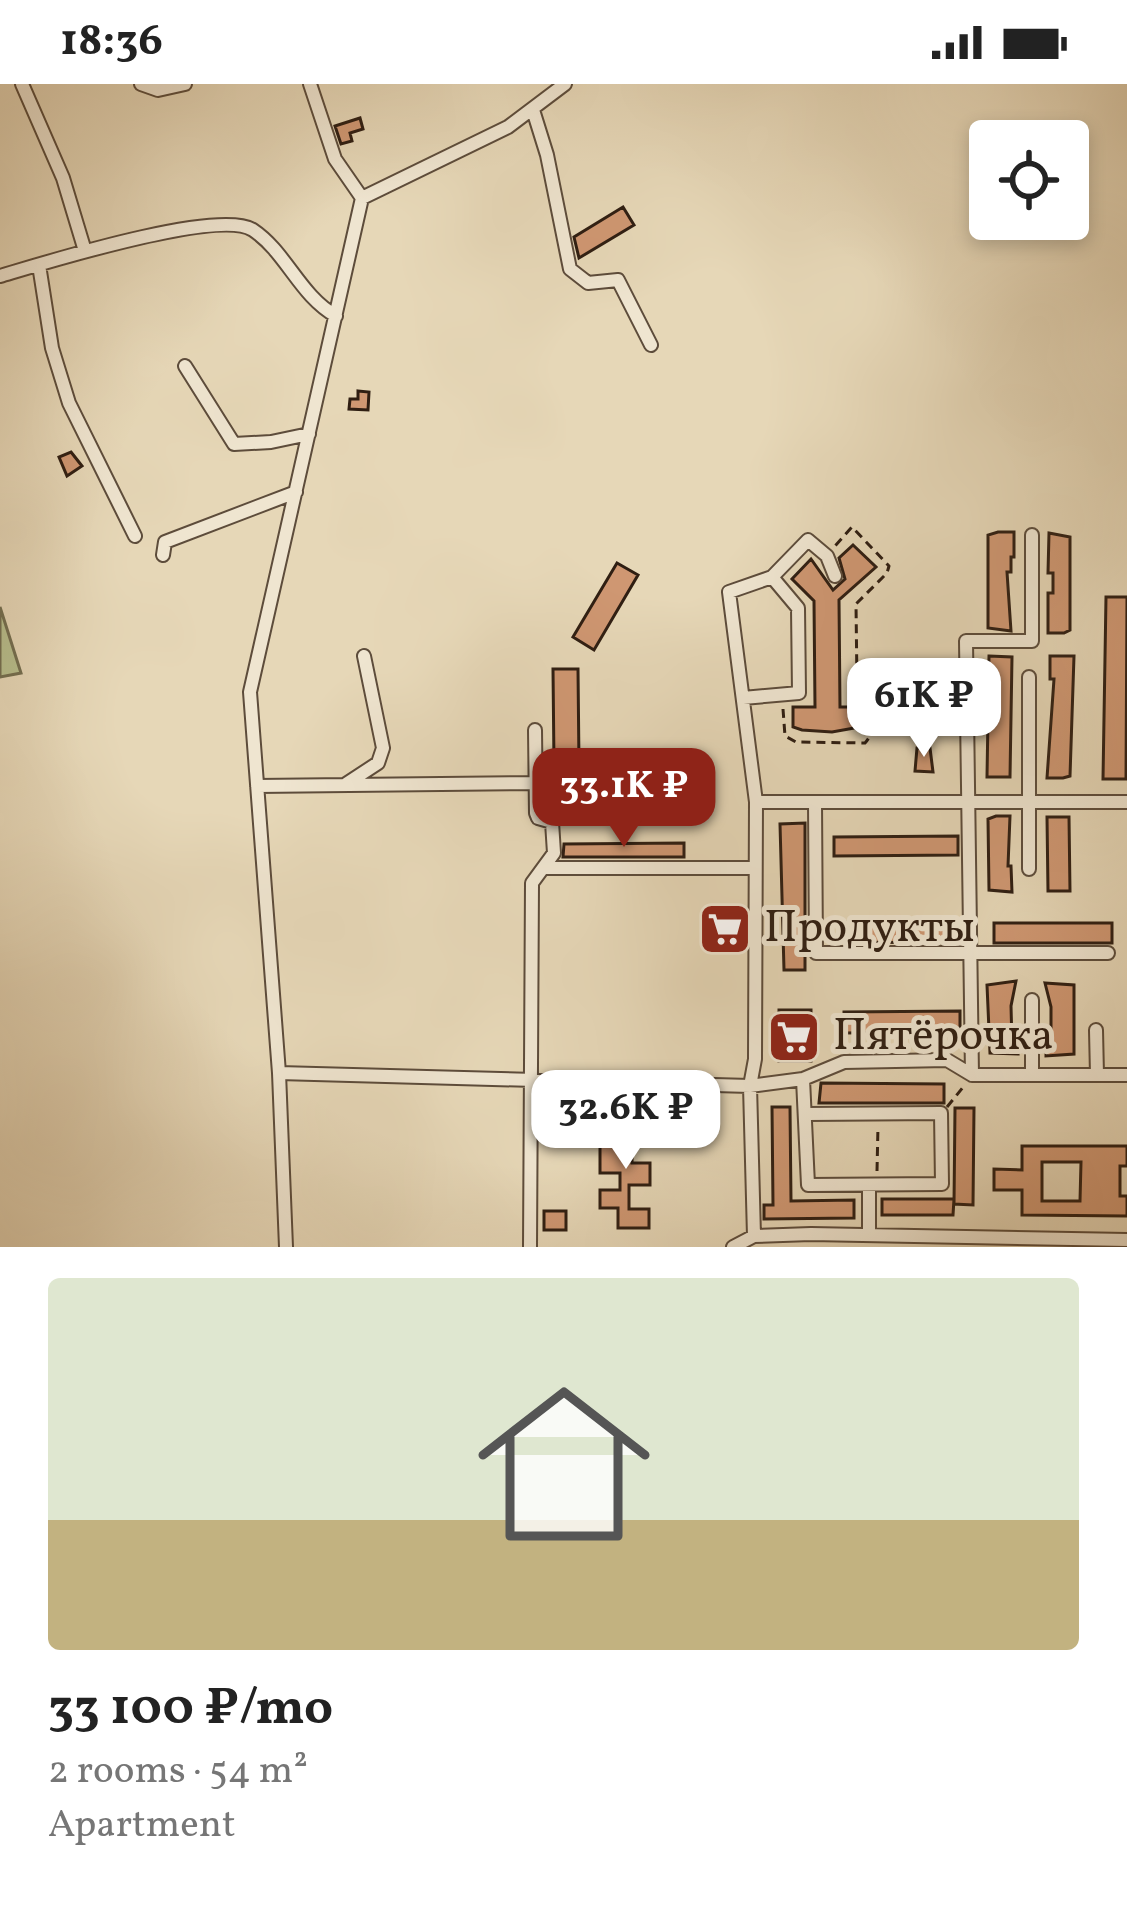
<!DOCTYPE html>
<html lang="en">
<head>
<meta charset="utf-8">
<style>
  body { margin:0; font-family:Vollkorn,serif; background:#f6f6f6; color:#222; height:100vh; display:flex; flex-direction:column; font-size:45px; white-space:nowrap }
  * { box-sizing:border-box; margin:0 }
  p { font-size:39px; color:#767676 }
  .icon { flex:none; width:66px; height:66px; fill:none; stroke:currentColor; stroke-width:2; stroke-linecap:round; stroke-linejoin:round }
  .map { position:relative; height:1163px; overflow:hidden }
  .side { display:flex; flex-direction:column; background:#fff; flex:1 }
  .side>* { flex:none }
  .tools { position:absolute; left:969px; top:36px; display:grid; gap:24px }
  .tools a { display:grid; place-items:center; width:120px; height:120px; border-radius:12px; background:#fff; box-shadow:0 6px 18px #0003; font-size:60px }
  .price { position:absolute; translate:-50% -102px; padding:0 27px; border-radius:24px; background:#fff; color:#222; font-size:39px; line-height:78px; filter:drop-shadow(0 3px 6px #0008) }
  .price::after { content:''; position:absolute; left:50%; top:72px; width:36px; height:27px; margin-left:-18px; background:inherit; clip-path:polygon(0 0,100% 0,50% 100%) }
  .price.selected { background:#8f2418; color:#fff }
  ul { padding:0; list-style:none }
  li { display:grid; align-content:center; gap:24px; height:636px; padding:0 48px }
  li+li { border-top:3px solid #e0e0e0 }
  li span { display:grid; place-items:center; height:372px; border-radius:12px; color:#555 }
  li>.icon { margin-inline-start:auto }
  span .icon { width:216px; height:216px; fill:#fffc; stroke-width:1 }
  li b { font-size:51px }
  .status { display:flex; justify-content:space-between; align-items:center; height:84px; padding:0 60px; background:#fff; direction:ltr }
  .status svg { height:33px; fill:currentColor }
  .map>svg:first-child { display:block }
  .green { fill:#b7be8d; stroke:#736e50; stroke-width:3 }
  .building { fill:#cf9772; stroke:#2f1e12; stroke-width:3; fill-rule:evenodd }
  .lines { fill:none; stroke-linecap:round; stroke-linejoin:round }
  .minor-casing { stroke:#5d4c3b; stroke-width:16 }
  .path { stroke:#2f1e12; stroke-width:3; stroke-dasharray:9 6; stroke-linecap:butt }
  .minor { stroke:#efe5d0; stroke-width:12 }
  .labels { text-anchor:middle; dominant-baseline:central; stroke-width:10; stroke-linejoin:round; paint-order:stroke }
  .poi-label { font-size:45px; fill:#2f1e12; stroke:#efe5d0; text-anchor:start }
</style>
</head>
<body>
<div class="status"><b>18:36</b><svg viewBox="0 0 49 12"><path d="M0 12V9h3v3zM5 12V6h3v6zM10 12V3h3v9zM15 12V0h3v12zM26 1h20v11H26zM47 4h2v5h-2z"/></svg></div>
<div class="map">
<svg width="1127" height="1163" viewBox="0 0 1127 1163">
  <rect width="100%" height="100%" fill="#e6d7b7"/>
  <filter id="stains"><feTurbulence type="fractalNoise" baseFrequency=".00167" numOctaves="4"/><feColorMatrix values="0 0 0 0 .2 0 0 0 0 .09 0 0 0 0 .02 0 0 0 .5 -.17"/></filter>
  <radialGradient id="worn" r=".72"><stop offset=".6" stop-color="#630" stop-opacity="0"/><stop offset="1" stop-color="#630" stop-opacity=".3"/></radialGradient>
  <!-- green -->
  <path class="green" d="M 0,523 L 21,589 L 0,593 Z"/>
  <!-- building -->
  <path class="building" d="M 360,34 L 363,45 L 350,49 L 352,57 L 341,60 L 335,42 Z
    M 623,123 L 634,141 L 579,174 L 574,153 Z
    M 358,307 L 369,308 L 368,326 L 349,325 L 350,315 L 358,315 Z
    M 71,368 L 82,382 L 67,392 L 59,373 Z
    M 998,448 L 1014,448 L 1014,473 L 1011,473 L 1011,488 L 1007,488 L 1011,547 L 988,544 L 988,451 Z
    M 1049,449 L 1070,453 L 1070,546 L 1064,549 L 1048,549 L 1048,509 L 1053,509 L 1053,489 L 1048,489 Z
    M 853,461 L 876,483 L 839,516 L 840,623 L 859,623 L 860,643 L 832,648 L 802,646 L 793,643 L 793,623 L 815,623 L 814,517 L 792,495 L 811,475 L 833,506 L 845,495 L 839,474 Z
    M 617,479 L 638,491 L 594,566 L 573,553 Z
    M 1106,513 L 1127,513 L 1126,695 L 1103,695 Z
    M 989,572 L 1012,573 L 1010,693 L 987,693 Z
    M 1050,572 L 1074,572 L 1070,692 L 1063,694 L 1047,694 L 1054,595 L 1050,595 Z
    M 553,585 L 578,585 L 579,680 L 554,680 Z
    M 917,664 L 930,664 L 933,688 L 915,687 Z
    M 996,732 L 1010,732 L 1008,782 L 1011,782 L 1012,808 L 989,806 L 988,735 Z
    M 1047,733 L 1069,733 L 1070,807 L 1048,807 Z
    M 805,739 L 805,886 L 784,886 L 780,740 Z
    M 958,752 L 958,771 L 834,772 L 834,753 Z
    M 684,759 L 684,773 L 563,773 L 564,760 Z
    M 844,838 L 959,839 L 960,859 L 844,858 Z
    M 994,839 L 1112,839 L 1112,859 L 994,859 Z
    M 1016,897 L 1011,922 L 1012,960 L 1017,959 L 1018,970 L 990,969 L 987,901 Z
    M 1045,899 L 1074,901 L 1074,970 L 1046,972 L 1046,961 L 1051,961 L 1051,923 Z
    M 779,926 L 811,926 L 811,977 L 779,977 Z
    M 960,927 L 960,948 L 844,949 L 844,928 Z
    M 821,999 L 944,1000 L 944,1019 L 819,1019 Z
    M 772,1023 L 790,1023 L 791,1117 L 854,1116 L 854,1134 L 764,1135 L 764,1121 L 773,1121 Z
    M 955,1024 L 974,1024 L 973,1121 L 954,1120 Z
    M 619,1035 L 650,1035 L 650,1058 L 632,1058 L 632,1079 L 650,1079 L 650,1101 L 629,1101 L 629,1125 L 649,1125 L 649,1144 L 618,1144 L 618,1124 L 600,1124 L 600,1106 L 620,1106 L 620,1089 L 600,1089 L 600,1055 L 619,1055 Z
    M 1022,1062 L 1127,1062 L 1127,1082 L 1120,1082 L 1120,1112 L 1127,1112 L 1127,1132 L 1022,1131 L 1022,1106 L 994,1106 L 994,1085 L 1022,1086 ZM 1042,1078 L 1081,1078 L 1080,1117 L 1042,1117 Z
    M 882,1115 L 954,1115 L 953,1131 L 882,1131 Z
    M 544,1127 L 566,1127 L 566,1146 L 544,1146 Z"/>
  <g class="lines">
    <!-- minor casing -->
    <g class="minor-casing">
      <path id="minor" d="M 22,0 L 63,94 L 85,167
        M 141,0 L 158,6 L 185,0
        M 310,0 L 335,75 L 362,114
        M 533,26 L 547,71 L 570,185 L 588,199 L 618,196 L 651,261
        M 39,181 L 52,264 L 69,319 L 135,452
        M 0,192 C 44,179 219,124 253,146 C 286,168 300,212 336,232
        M 185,282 L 234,360 L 271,358 L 309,350
        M 163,471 L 165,458 L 296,408
        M 835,492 L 827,472 L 808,456 L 772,493 L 729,508 L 756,718 L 1127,718
        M 743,614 L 799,609 L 798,524 L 772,493
        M 346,700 L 378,679 L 383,664 L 364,572
        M 257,702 L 536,699
        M 815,718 L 816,869 L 1108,869
        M 545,784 L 755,784
        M 1029,785 L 1029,593
        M 1032,916 L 1032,991
        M 1096,946 L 1097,991
        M 279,989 L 750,1002 L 803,995 L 844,978 L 947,976 L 972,991 L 1127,991
        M 972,991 L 966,557 L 1032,557 L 1032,451
        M 803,995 L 808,1101 L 942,1100 L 941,1029 L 807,1030
        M 869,1101 L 869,1151
        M 754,1152 L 750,1002 L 755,975 L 756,718
        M 286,1163 L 279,989 L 250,608 L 362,114 L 508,43 L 565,0
        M 530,1163 L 532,799 L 554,769 L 552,738 L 538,734 L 536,729 L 535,646
        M 733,1163 L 754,1152 L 811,1150 L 1127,1156"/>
    </g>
    <!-- path -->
    <path class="path" d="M 783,625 L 785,652 L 796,658 L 865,659 C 882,639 872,619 857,601 L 856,520 L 887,489 L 889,482 L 852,443 L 835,462
      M 947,1023 L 964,1002
      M 877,1087 L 878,1042"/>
    <!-- minor -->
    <use href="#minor" class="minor"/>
  </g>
  <!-- icons -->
  <defs>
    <g id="supermarket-square" transform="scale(2.7)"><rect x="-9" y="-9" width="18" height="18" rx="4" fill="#8f2418" stroke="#efe5d0"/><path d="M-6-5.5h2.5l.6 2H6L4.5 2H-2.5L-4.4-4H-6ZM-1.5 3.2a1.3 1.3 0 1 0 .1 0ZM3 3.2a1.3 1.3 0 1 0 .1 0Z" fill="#fff"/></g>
  </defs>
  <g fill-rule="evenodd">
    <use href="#supermarket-square" x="725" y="845"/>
    <use href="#supermarket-square" x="794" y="953"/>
  </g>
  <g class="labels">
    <!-- poi labels -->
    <g class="poi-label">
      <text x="764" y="845">Продукты</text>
      <text x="833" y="953">Пятёрочка</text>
    </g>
  </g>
  <rect width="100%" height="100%" filter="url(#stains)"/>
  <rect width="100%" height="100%" fill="url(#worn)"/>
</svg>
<div class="tools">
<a><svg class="icon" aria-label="locate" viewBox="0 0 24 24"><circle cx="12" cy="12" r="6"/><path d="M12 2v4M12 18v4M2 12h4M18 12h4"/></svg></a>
</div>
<b class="price" style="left:924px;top:676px">61K ₽</b>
<b class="price selected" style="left:624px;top:766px">33.1K ₽</b>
<b class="price" style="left:626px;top:1088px">32.6K ₽</b>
</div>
<section class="side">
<ul>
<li><span style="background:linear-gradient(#dfe7d0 65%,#c2b280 0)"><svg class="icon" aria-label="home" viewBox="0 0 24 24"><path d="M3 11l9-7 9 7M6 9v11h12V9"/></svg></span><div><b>33 100 ₽/mo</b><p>2 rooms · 54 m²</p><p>Apartment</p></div></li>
</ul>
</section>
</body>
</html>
